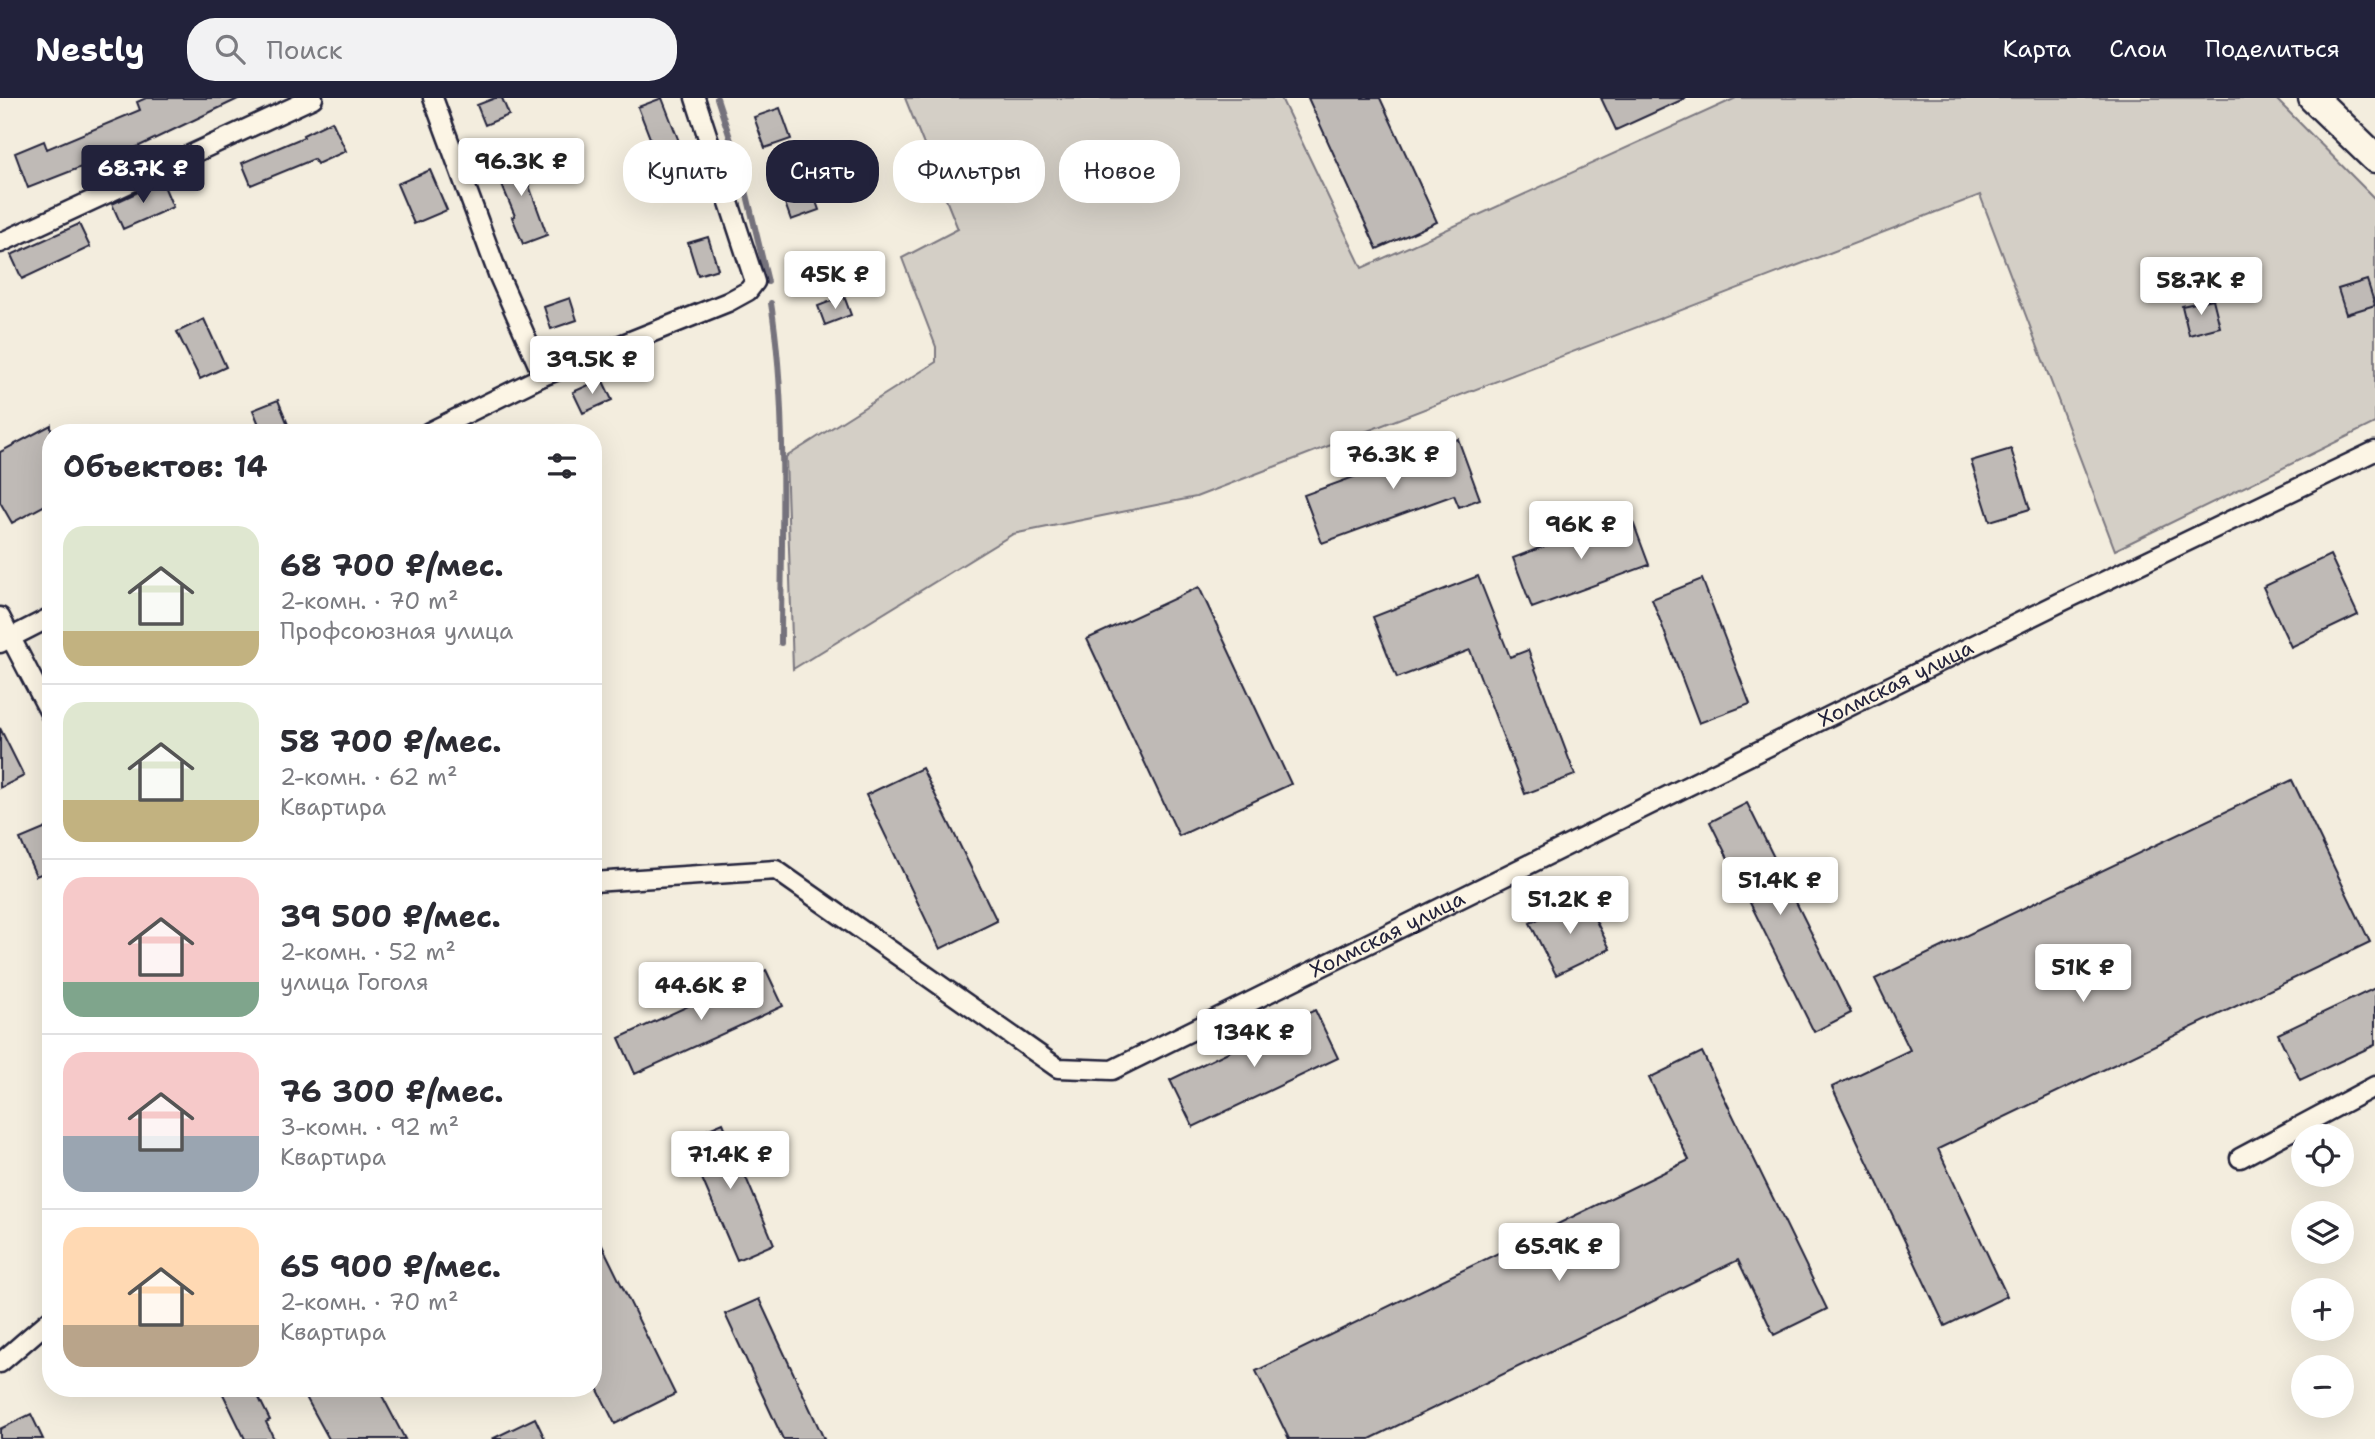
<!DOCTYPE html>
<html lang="ru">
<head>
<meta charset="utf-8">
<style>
  body { margin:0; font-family:"Shantell Sans",sans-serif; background:#f2f2f3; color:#2b2b33; height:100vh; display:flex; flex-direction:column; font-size:26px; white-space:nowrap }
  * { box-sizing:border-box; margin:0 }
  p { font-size:23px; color:#7c7c81 }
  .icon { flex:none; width:38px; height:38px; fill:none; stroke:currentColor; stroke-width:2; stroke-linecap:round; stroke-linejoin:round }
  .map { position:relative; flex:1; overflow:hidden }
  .sheet { position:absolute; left:42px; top:326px; width:560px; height:973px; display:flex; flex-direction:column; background:#fff; border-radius:28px; box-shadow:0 7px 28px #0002 }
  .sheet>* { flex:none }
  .hud { position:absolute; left:623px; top:42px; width:665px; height:63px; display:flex; gap:14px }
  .buttons { position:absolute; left:2291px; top:1026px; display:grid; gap:14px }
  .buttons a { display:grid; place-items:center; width:63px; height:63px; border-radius:50%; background:#fff; box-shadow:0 7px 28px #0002; font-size:35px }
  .price { position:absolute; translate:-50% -60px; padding:0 16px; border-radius:7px; background:#fff; color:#222; font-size:23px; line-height:46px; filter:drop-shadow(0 2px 4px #0008) }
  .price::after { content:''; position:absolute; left:50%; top:42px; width:21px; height:16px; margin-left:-10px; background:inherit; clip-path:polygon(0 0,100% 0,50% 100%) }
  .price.current { background:#22223b; color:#fff }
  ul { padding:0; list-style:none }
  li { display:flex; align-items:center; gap:21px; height:175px; padding:0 21px }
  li+li { border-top:2px solid #e1e1e2 }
  li span { display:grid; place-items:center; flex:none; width:196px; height:140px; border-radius:21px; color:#555 }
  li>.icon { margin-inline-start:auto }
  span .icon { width:84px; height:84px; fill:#fffc; stroke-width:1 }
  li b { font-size:30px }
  h2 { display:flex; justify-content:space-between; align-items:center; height:84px; padding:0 21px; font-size:30px }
  .pill { padding:0 24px; border-radius:28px; background:#fff; box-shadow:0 7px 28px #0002; font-size:24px; line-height:63px }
  .pill.current { background:#22223b; color:#fff }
  header { display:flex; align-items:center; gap:42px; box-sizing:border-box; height:98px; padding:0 35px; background:#22223b; color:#fff }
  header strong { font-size:33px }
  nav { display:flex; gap:38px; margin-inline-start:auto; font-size:24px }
  .search { width:490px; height:63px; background:#f2f2f3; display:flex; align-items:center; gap:18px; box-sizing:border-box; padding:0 24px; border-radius:28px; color:#7c7c81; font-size:26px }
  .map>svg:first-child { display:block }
  .green { fill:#d4cfc6; stroke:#7b7880; stroke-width:2 }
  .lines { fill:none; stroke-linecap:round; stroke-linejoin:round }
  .stream { stroke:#75727b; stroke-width:6 }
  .building { fill:#bfbab6; stroke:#22223b; stroke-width:2 }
  .street-casing { stroke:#22223b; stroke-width:23 }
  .primary-casing { stroke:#22223b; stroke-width:33 }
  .street { stroke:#fcf5e5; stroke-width:18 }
  .primary { stroke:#fcf5e5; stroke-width:28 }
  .labels { text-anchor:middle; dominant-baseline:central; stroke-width:5; stroke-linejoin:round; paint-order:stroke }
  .street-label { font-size:21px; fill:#22223b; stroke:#fcf5e5 }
</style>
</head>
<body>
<header>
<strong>Nestly</strong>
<div class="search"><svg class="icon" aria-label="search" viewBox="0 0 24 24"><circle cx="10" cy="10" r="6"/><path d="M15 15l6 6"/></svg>Поиск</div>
<nav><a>Карта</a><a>Слои</a><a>Поделиться</a></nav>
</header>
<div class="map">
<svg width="2375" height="1341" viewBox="0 0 2375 1341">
  <rect width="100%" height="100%" fill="#f3edde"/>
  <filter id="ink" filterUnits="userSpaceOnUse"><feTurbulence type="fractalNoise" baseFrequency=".0143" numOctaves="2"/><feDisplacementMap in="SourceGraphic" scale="14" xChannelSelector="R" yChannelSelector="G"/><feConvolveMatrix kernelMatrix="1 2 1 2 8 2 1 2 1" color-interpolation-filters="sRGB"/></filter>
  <g filter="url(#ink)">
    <!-- green -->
    <path class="green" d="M 905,0 L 1281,0 L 1362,170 L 1736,0 L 2275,0 L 2375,101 L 2375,325 L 2115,452 L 1980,97 L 1196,399 L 1013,436 L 793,571 L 786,359 L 936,264 L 936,249 L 902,160 L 958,131 Z"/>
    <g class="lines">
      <!-- stream -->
      <path class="stream" d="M 717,0 L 736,58
        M 743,80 L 768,184
        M 771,205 C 788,313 781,435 781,545"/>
    </g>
    <!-- building -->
    <path class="building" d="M 146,0 L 240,0 L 87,73 L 84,68 L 28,90 L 15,55 L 44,43 L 47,51 L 140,12 L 137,4 Z
      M 495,0 L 502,0 L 509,17 L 485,27 L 477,7 Z
      M 662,0 L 696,87 L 669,97 L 660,72 L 662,71 L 638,9 Z
      M 1308,0 L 1380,0 L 1437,124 L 1377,151 Z
      M 1601,0 L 1686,0 L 1616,32 Z
      M 780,10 L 791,41 L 765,50 L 754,19 Z
      M 332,23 L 346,53 L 317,66 L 314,61 L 251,87 L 242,65 L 304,39 L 303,37 Z
      M 522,56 L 532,79 L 527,82 L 547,137 L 523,146 L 512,119 L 515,118 L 494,68 Z
      M 430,72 L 447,112 L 414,126 L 397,86 Z
      M 162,83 L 173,109 L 123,131 L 112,106 Z
      M 813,95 L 819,112 L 791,122 L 785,105 Z
      M 79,126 L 90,149 L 22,181 L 11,157 Z
      M 708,139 L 718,171 L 698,177 L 688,145 Z
      M 2367,182 L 2375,207 L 2346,216 L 2338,191 Z
      M 844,198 L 851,217 L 825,227 L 818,208 Z
      M 570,200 L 577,222 L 551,231 L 544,209 Z
      M 2213,201 L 2220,229 L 2189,237 L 2182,208 Z
      M 204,221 L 226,269 L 200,281 L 177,234 Z
      M 602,281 L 612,302 L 583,315 L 573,294 Z
      M 278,302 L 289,329 L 276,334 L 262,334 L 253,312 Z
      M 51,327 L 51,404 L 12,425 L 0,404 L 0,354 Z
      M 1458,341 L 1480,401 L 1459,409 L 1454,397 L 1322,445 L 1304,397 Z
      M 2011,351 L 2030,411 L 1990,423 L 1971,363 Z
      M 1630,416 L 1649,467 L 1532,510 L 1513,460 Z
      M 2330,457 L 2358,517 L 2291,549 L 2263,489 Z
      M 1478,478 L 1510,559 L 1528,552 L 1575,677 L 1525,696 L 1470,552 L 1397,580 L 1373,519 Z
      M 1702,481 L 1750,606 L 1699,625 L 1652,501 Z
      M 1199,489 L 1291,686 L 1179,738 L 1087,541 Z
      M 0,630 L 24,678 L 0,690 Z
      M 922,670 L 997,823 L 940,851 L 866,697 Z
      M 2292,682 L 2370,844 L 1938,1051 L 2007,1198 L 1945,1228 L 1832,989 L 1910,952 L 1875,881 Z
      M 1747,705 L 1851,915 L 1814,934 L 1710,724 Z
      M 51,728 L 51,772 L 36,778 L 20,741 Z
      M 1584,799 L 1610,851 L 1556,877 L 1530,825 Z
      M 766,872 L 783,908 L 635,976 L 619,940 Z
      M 2375,890 L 2375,947 L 2300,982 L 2278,936 Z
      M 1315,912 L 1338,960 L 1193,1029 L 1170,982 Z
      M 1702,954 L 1827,1211 L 1774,1237 L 1738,1162 L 1370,1341 L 1289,1341 L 1256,1273 L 1689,1062 L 1649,980 Z
      M 723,1025 L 774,1146 L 737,1162 L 685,1041 Z
      M 593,1129 L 675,1296 L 615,1326 L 593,1282 Z
      M 759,1201 L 824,1341 L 783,1341 L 725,1216 Z
      M 220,1290 L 254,1290 L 270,1322 L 266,1324 L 274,1341 L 245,1341 Z
      M 301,1290 L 378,1290 L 405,1341 L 329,1341 Z
      M 31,1316 L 43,1341 L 0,1341 L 0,1331 Z
      M 535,1320 L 545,1341 L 492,1341 Z"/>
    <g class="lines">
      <!-- street casing -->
      <g class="street-casing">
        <g id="street">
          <path d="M 433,0 L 498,176 L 543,278"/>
          <path d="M 0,145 L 313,0"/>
          <path d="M 429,334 L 543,278 L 728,204 L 748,193 L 755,184 L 695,0"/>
          <path d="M 0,519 L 51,617"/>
          <path d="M 0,545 L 51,519"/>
          <path id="s1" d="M 593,784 L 776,772 L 1058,970 L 1112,972 L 2061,504 L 2375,353"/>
          <path d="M 2240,1060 L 2375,988"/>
          <path d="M 0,1265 L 51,1221"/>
        </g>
      </g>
      <!-- primary casing -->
      <g class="primary-casing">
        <path id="primary" d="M 2313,0 L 2375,60"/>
      </g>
      <!-- street -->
      <use href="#street" class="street"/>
      <!-- primary -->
      <use href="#primary" class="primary"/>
    </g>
  </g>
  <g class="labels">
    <!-- street labels -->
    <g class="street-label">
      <text stroke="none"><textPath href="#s1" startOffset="1456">Холмская улица</textPath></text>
      <text stroke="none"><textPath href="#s1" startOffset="889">Холмская улица</textPath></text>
    </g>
  </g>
</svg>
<div class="buttons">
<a><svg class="icon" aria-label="locate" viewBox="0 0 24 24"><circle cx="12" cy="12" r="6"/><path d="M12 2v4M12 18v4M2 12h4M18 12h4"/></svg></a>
<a><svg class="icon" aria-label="layers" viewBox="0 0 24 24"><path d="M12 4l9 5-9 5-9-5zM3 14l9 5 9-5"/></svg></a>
<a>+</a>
<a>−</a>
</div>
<b class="price" style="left:521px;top:100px">96.3K ₽</b>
<b class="price current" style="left:143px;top:107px">68.7K ₽</b>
<b class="price" style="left:835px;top:213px">45K ₽</b>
<b class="price" style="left:2201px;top:219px">58.7K ₽</b>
<b class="price" style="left:592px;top:298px">39.5K ₽</b>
<b class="price" style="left:1393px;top:393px">76.3K ₽</b>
<b class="price" style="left:1581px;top:463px">96K ₽</b>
<b class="price" style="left:1780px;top:819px">51.4K ₽</b>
<b class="price" style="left:1570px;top:838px">51.2K ₽</b>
<b class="price" style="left:2083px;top:906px">51K ₽</b>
<b class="price" style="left:701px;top:924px">44.6K ₽</b>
<b class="price" style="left:1254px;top:971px">134K ₽</b>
<b class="price" style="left:730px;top:1093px">71.4K ₽</b>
<b class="price" style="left:1559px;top:1185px">65.9K ₽</b>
<div class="hud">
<a class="pill">Купить</a>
<a class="pill current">Снять</a>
<a class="pill">Фильтры</a>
<a class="pill">Новое</a>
</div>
<section class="sheet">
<h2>Объектов: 14<svg class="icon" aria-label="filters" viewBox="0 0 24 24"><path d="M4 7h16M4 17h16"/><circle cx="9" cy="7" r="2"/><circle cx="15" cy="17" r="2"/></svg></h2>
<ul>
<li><span style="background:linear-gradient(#dfe7d0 75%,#c2b280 0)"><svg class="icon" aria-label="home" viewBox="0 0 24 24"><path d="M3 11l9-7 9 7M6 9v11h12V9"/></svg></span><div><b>68 700 ₽/мес.</b><p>2-комн. · 70 m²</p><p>Профсоюзная улица</p></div></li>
<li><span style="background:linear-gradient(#dfe7d0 70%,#c2b280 0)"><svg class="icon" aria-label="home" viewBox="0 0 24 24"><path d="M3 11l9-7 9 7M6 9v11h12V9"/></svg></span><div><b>58 700 ₽/мес.</b><p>2-комн. · 62 m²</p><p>Квартира</p></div></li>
<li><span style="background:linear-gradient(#f6c9c9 75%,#7fa58c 0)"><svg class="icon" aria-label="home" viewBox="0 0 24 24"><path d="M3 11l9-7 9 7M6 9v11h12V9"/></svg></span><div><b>39 500 ₽/мес.</b><p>2-комн. · 52 m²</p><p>улица Гоголя</p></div></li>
<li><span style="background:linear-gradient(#f6c9c9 60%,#9aa5b1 0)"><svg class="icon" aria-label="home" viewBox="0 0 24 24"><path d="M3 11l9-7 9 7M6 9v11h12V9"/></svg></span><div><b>76 300 ₽/мес.</b><p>3-комн. · 92 m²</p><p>Квартира</p></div></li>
<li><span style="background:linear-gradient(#ffd9b3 70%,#b9a48a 0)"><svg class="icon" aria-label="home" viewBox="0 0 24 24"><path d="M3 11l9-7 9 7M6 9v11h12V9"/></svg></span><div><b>65 900 ₽/мес.</b><p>2-комн. · 70 m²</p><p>Квартира</p></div></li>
</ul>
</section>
</div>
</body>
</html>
